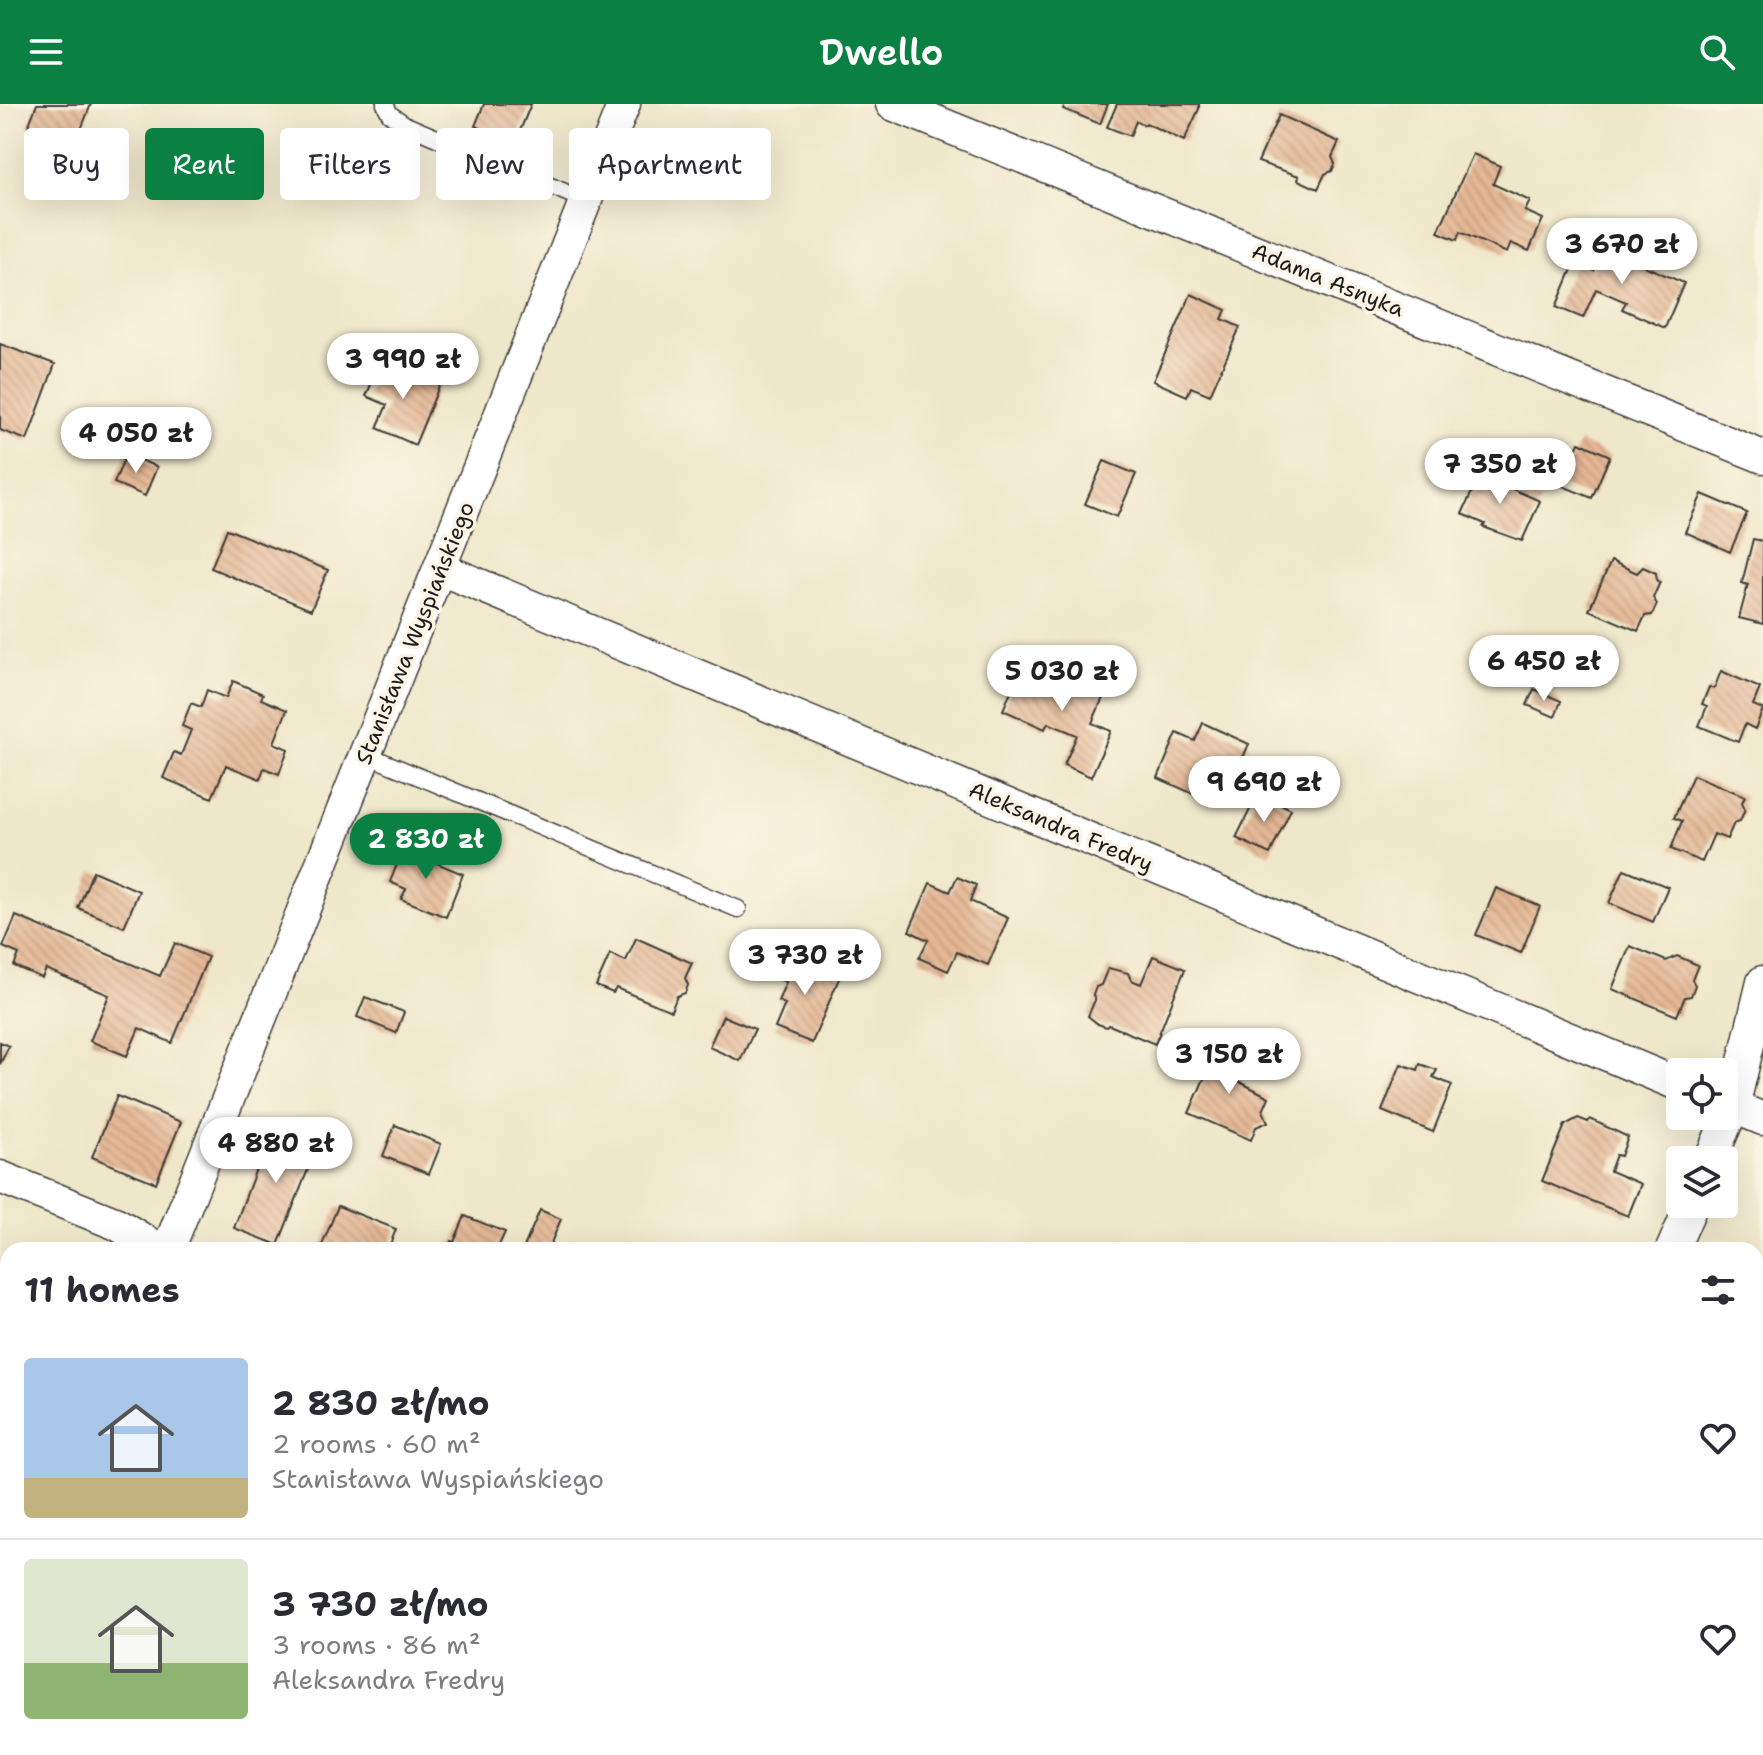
<!DOCTYPE html>
<html lang="en">
<head>
<meta charset="utf-8">
<style>
  body { margin:0; font-family:"Shantell Sans",sans-serif; background:#f2f2f3; color:#2b2b33; height:100vh; display:flex; flex-direction:column; font-size:30px; white-space:nowrap }
  * { box-sizing:border-box; margin:0 }
  p { font-size:26px; color:#7c7c81 }
  .icon { flex:none; width:44px; height:44px; fill:none; stroke:currentColor; stroke-width:2; stroke-linecap:round; stroke-linejoin:round }
  .map { position:relative; flex:1; overflow:hidden }
  .details { position:absolute; left:0px; top:1138px; width:1764px; height:514px; display:flex; flex-direction:column; background:#fff; border-radius:24px 24px 0 0; box-shadow:0 8px 32px #0002 }
  .details>* { flex:none }
  .hud { position:absolute; left:24px; top:24px; width:800px; height:72px; display:flex; gap:16px }
  .fabs { position:absolute; left:1666px; top:954px; display:grid; gap:16px }
  .fabs a { display:grid; place-items:center; width:72px; height:72px; border-radius:8px; background:#fff; box-shadow:0 8px 32px #0002; font-size:40px }
  .price { position:absolute; translate:-50% -68px; padding:0 18px; border-radius:28px; background:#fff; color:#222; font-size:26px; line-height:52px; filter:drop-shadow(0 2px 4px #0008) }
  .price::after { content:''; position:absolute; left:50%; top:48px; width:24px; height:18px; margin-left:-12px; background:inherit; clip-path:polygon(0 0,100% 0,50% 100%) }
  .price.on { background:#0b8043; color:#fff }
  ul { padding:0; list-style:none }
  li { display:flex; align-items:center; gap:24px; height:200px; padding:0 24px }
  li+li { border-top:2px solid #e1e1e2 }
  li span { display:grid; place-items:center; flex:none; width:224px; height:160px; border-radius:8px; color:#555 }
  li>.icon { margin-inline-start:auto }
  span .icon { width:96px; height:96px; fill:#fffc; stroke-width:1 }
  li b { font-size:34px }
  h2 { display:flex; justify-content:space-between; align-items:center; height:96px; padding:0 24px; font-size:34px }
  .chip { padding:0 28px; border-radius:8px; background:#fff; box-shadow:0 8px 32px #0002; font-size:28px; line-height:72px }
  .chip.on { background:#0b8043; color:#fff }
  header { display:flex; justify-content:space-between; align-items:center; height:104px; padding:0 24px; background:#0b8043; color:#fff; font-size:36px; font-weight:600 }
  .map>svg:first-child { display:block }
  .building { fill:url(#building-back-hatch) }
  .lines { fill:none; stroke-linecap:round; stroke-linejoin:round }
  .service-casing { stroke:#3c3a36; stroke-width:19 }
  .minor-casing { stroke:#3c3a36; stroke-width:35 }
  .path { stroke:#3c3a36; stroke-width:5; stroke-dasharray:6 6; stroke-linecap:butt }
  .service { stroke:#fff; stroke-width:16 }
  .minor { stroke:#fff; stroke-width:32 }
  .labels { text-anchor:middle; dominant-baseline:central; stroke-width:7; stroke-linejoin:round; paint-order:stroke }
  .street-label { font-size:22px; fill:#1c1c1c; stroke:#fcf5e5 }
</style>
</head>
<body>
<header><svg class="icon" aria-label="menu" viewBox="0 0 24 24"><path d="M4 6h16M4 12h16M4 18h16"/></svg>Dwello<svg class="icon" aria-label="search" viewBox="0 0 24 24"><circle cx="10" cy="10" r="6"/><path d="M15 15l6 6"/></svg></header>
<div class="map">
<svg width="1763" height="1651" viewBox="0 0 1763 1651">
  <defs>
    <pattern id="building-back-hatch" width="6" height="6" patternUnits="userSpaceOnUse" patternTransform="scale(2)"><rect width="6" height="6" fill="#e4b795"/><path d="M-1 5l2 2M0 0l6 6M5-1l2 2" fill="none" stroke="#c39d80"/></pattern>
  </defs>
  <rect width="100%" height="100%" fill="#fcf5e5"/>
  <filter id="ink" filterUnits="userSpaceOnUse"><feTurbulence type="fractalNoise" baseFrequency=".0125" numOctaves="2"/><feDisplacementMap in="SourceGraphic" scale="16" xChannelSelector="R" yChannelSelector="G"/><feConvolveMatrix kernelMatrix="1 2 1 2 8 2 1 2 1" color-interpolation-filters="sRGB"/></filter>
  <filter id="wash" filterUnits="userSpaceOnUse"><feTurbulence type="fractalNoise" baseFrequency=".006" numOctaves="4" result="noise"/><feDisplacementMap in="SourceGraphic" scale="32" xChannelSelector="R" yChannelSelector="G"/><feGaussianBlur stdDeviation="1.8" result="paint"/><feColorMatrix in="noise" values="0 0 0 0 0 0 0 0 0 0 0 0 0 0 0 0 0 1.4 0 .05"/><feComposite in="paint" operator="in"/></filter>
  <g filter="url(#wash)">
    <rect width="100%" height="100%" fill="#efe7c9"/>
    <g id="blocks">
      <!-- building -->
      <path class="building" d="M 37,0 L 91,0 L 75,41 L 28,23 Z
        M 484,0 L 531,0 L 515,39 L 475,22 Z
        M 1065,0 L 1108,0 L 1100,20 L 1063,5 Z
        M 1117,0 L 1199,0 L 1199,5 L 1184,37 L 1146,19 L 1145,21 L 1136,17 L 1130,32 L 1107,23 Z
        M 1279,11 L 1339,38 L 1332,53 L 1335,60 L 1332,67 L 1325,70 L 1318,85 L 1298,76 L 1299,72 L 1258,58 Z
        M 1473,50 L 1500,62 L 1493,80 L 1530,97 L 1525,107 L 1543,115 L 1529,147 L 1511,139 L 1507,149 L 1460,128 L 1457,136 L 1438,128 Z
        M 1608,137 L 1647,154 L 1644,162 L 1684,179 L 1665,224 L 1622,205 L 1626,198 L 1596,185 L 1583,214 L 1556,203 L 1575,158 L 1594,167 Z
        M 1191,190 L 1226,206 L 1222,215 L 1240,223 L 1210,291 L 1191,283 L 1187,292 L 1153,277 Z
        M 0,240 L 55,260 L 27,336 L 0,326 Z
        M 382,256 L 440,280 L 415,341 L 377,324 L 387,301 L 366,292 Z
        M 1579,338 L 1610,352 L 1592,394 L 1560,381 Z
        M 126,350 L 157,363 L 145,392 L 114,379 Z
        M 1104,357 L 1136,370 L 1117,413 L 1085,400 Z
        M 1483,363 L 1506,373 L 1503,381 L 1540,397 L 1522,437 L 1483,423 L 1485,420 L 1462,410 Z
        M 1702,390 L 1747,409 L 1730,448 L 1685,428 Z
        M 227,425 L 328,466 L 311,506 L 211,464 Z
        M 1753,435 L 1763,437 L 1763,520 L 1739,514 L 1748,481 L 1742,479 Z
        M 1611,457 L 1637,469 L 1643,463 L 1656,469 L 1657,477 L 1660,478 L 1653,494 L 1657,500 L 1652,511 L 1645,512 L 1638,527 L 1589,506 Z
        M 1022,561 L 1062,579 L 1065,571 L 1105,589 L 1092,619 L 1111,627 L 1091,673 L 1064,661 L 1077,631 L 1048,619 L 1045,625 L 1003,606 Z
        M 1721,567 L 1760,584 L 1753,601 L 1763,605 L 1755,625 L 1745,620 L 1738,638 L 1699,622 L 1707,602 L 1702,600 L 1709,583 L 1714,585 Z
        M 233,577 L 263,590 L 261,595 L 287,606 L 274,639 L 288,645 L 279,670 L 264,664 L 260,675 L 226,661 L 212,694 L 163,674 L 174,648 L 181,651 L 191,626 L 182,622 L 191,599 L 201,603 L 207,586 L 226,594 Z
        M 1534,585 L 1561,597 L 1555,613 L 1527,601 Z
        M 1203,619 L 1249,640 L 1224,696 L 1193,683 L 1191,689 L 1158,674 L 1177,629 L 1195,637 Z
        M 1693,671 L 1745,692 L 1742,698 L 1745,705 L 1740,717 L 1734,719 L 1727,735 L 1714,730 L 1702,758 L 1671,745 L 1682,717 L 1674,714 Z
        M 1258,689 L 1291,705 L 1270,750 L 1236,734 Z
        M 406,738 L 425,746 L 422,753 L 463,770 L 446,813 L 401,795 L 406,785 L 390,778 Z
        M 1624,765 L 1668,783 L 1653,818 L 1609,799 Z
        M 93,767 L 139,787 L 124,823 L 78,804 Z
        M 957,773 L 976,781 L 970,797 L 1008,814 L 988,861 L 957,848 L 948,867 L 919,854 L 928,836 L 909,827 L 930,779 L 950,788 Z
        M 1496,784 L 1540,802 L 1521,849 L 1476,831 Z
        M 16,812 L 160,872 L 175,839 L 208,853 L 172,939 L 139,924 L 127,952 L 90,937 L 109,891 L 46,865 L 42,874 L 14,862 L 19,850 L 3,843 Z
        M 636,834 L 692,859 L 685,874 L 688,881 L 685,889 L 677,892 L 671,907 L 616,884 L 613,889 L 596,882 L 610,850 L 626,857 Z
        M 1630,842 L 1666,857 L 1677,852 L 1698,861 L 1692,876 L 1695,881 L 1691,892 L 1685,893 L 1677,912 L 1612,885 Z
        M 790,850 L 806,857 L 813,853 L 820,857 L 823,864 L 840,872 L 812,939 L 775,924 L 785,900 L 778,897 L 786,878 L 779,875 Z
        M 1153,852 L 1185,865 L 1155,940 L 1109,921 L 1106,923 L 1098,920 L 1088,912 L 1095,896 L 1093,891 L 1096,883 L 1101,881 L 1108,864 L 1128,869 L 1131,876 L 1141,880 Z
        M 365,893 L 404,908 L 396,929 L 357,913 Z
        M 723,912 L 755,925 L 740,957 L 709,943 Z
        M 1222,934 L 1243,943 L 1230,973 L 1269,993 L 1263,1007 L 1268,1018 L 1256,1023 L 1251,1036 L 1189,1009 Z
        M 0,938 L 9,942 L 0,960 Z
        M 1401,960 L 1418,966 L 1420,960 L 1437,966 L 1433,973 L 1452,981 L 1433,1028 L 1382,1007 Z
        M 117,992 L 181,1018 L 156,1079 L 92,1053 Z
        M 1578,1014 L 1588,1018 L 1590,1015 L 1628,1033 L 1621,1052 L 1616,1051 L 1610,1067 L 1641,1080 L 1628,1112 L 1542,1077 L 1565,1021 Z
        M 395,1021 L 441,1040 L 429,1070 L 383,1052 Z
        M 272,1022 L 318,1040 L 278,1141 L 234,1124 Z
        M 338,1102 L 396,1125 L 388,1146 L 320,1146 Z
        M 540,1106 L 561,1115 L 548,1146 L 531,1146 L 524,1143 Z
        M 465,1112 L 505,1128 L 497,1146 L 447,1146 L 451,1137 L 454,1138 Z
        M 0,1290 L 8,1293 L 8,1374 L 3,1386 L 0,1385 Z
        M 14,1644 L 34,1644 L 52,1651 L 11,1651 Z
        M 172,1644 L 193,1644 L 190,1651 Z
        M 850,1644 L 946,1644 L 943,1651 L 867,1651 Z
        M 972,1644 L 992,1644 L 990,1651 L 969,1651 Z
        M 996,1644 L 1068,1644 L 1066,1651 L 996,1651 Z
        M 1151,1644 L 1160,1644 L 1177,1651 L 1148,1651 Z"/>
    </g>
  </g>
  <g filter="url(#ink)">
    <use href="#blocks" fill-opacity="0" stroke="#3c3a36" stroke-width="2"/>
    <g class="lines">
      <!-- service casing -->
      <g class="service-casing">
        <path id="service" d="M 385,0 L 390,10 L 406,21 L 586,97
          M 367,651 L 738,805"/>
      </g>
      <!-- minor casing -->
      <g class="minor-casing">
        <path id="minor" d="M 892,0 L 1763,353
          M 441,465 L 1680,981
          M 1724,999 L 1763,1015
          M 1710,1056 L 1733,1003 L 1763,878
          M 0,1073 L 117,1120 L 159,1146
          M 168,1146 L 624,0
          M 1672,1146 L 1692,1100
          M 0,1567 L 8,1547
          M 1411,1644 L 1429,1651
          M 1457,1651 L 1460,1644"/>
      </g>
      <!-- path -->
      <path class="path" d="M 0,1505 L 8,1485
        M 0,1631 L 8,1611"/>
      <!-- service -->
      <use href="#service" class="service"/>
      <!-- minor -->
      <use href="#minor" class="minor"/>
    </g>
  </g>
  <g class="labels">
    <!-- street labels -->
    <g class="street-label">
      <text transform="translate(1328 176) rotate(22)">Adama Asnyka</text>
      <text transform="translate(415 529) rotate(-68)">Stanisława Wyspiańskiego</text>
      <text transform="translate(1061 723) rotate(23)">Aleksandra Fredry</text>
    </g>
  </g>
</svg>
<div class="fabs">
<a><svg class="icon" aria-label="locate" viewBox="0 0 24 24"><circle cx="12" cy="12" r="6"/><path d="M12 2v4M12 18v4M2 12h4M18 12h4"/></svg></a>
<a><svg class="icon" aria-label="layers" viewBox="0 0 24 24"><path d="M12 4l9 5-9 5-9-5zM3 14l9 5 9-5"/></svg></a>
</div>
<b class="price" style="left:1622px;top:182px">3 670 zł</b>
<b class="price" style="left:403px;top:297px">3 990 zł</b>
<b class="price" style="left:136px;top:371px">4 050 zł</b>
<b class="price" style="left:1500px;top:402px">7 350 zł</b>
<b class="price" style="left:1544px;top:599px">6 450 zł</b>
<b class="price" style="left:1062px;top:609px">5 030 zł</b>
<b class="price" style="left:1264px;top:720px">9 690 zł</b>
<b class="price on" style="left:426px;top:777px">2 830 zł</b>
<b class="price" style="left:805px;top:893px">3 730 zł</b>
<b class="price" style="left:1229px;top:992px">3 150 zł</b>
<b class="price" style="left:276px;top:1081px">4 880 zł</b>
<div class="hud">
<a class="chip">Buy</a>
<a class="chip on">Rent</a>
<a class="chip">Filters</a>
<a class="chip">New</a>
<a class="chip">Apartment</a>
</div>
<section class="details">
<h2>11 homes<svg class="icon" aria-label="filters" viewBox="0 0 24 24"><path d="M4 7h16M4 17h16"/><circle cx="9" cy="7" r="2"/><circle cx="15" cy="17" r="2"/></svg></h2>
<ul>
<li><span style="background:linear-gradient(#a9c7e8 75%,#c2b280 0)"><svg class="icon" aria-label="home" viewBox="0 0 24 24"><path d="M3 11l9-7 9 7M6 9v11h12V9"/></svg></span><div><b>2 830 zł/mo</b><p>2 rooms · 60 m²</p><p>Stanisława Wyspiańskiego</p></div><svg class="icon" aria-label="heart" viewBox="0 0 24 24"><path d="M12 20l-8-8c-3-5 5-10 8-4 3-6 11-1 8 4z"/></svg></li>
<li><span style="background:linear-gradient(#dfe7d0 65%,#8fb573 0)"><svg class="icon" aria-label="home" viewBox="0 0 24 24"><path d="M3 11l9-7 9 7M6 9v11h12V9"/></svg></span><div><b>3 730 zł/mo</b><p>3 rooms · 86 m²</p><p>Aleksandra Fredry</p></div><svg class="icon" aria-label="heart" viewBox="0 0 24 24"><path d="M12 20l-8-8c-3-5 5-10 8-4 3-6 11-1 8 4z"/></svg></li>
</ul>
</section>
</div>
</body>
</html>
